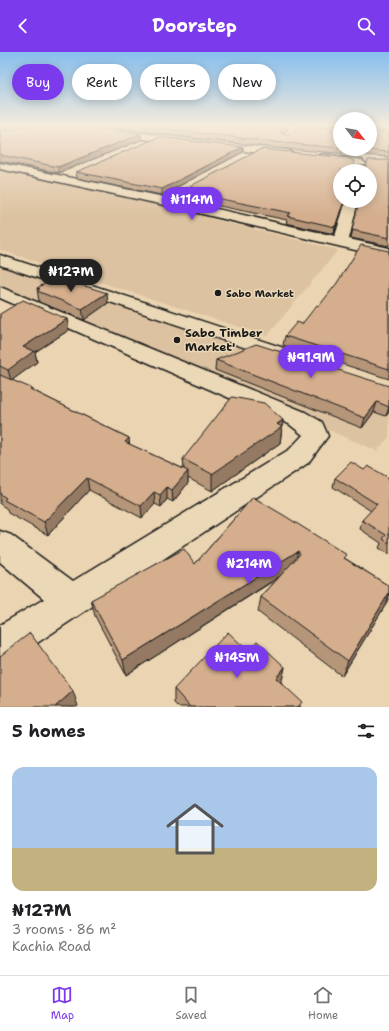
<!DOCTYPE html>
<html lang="en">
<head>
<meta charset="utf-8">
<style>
  body { margin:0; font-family:"Shantell Sans",sans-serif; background:#f2f2f2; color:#202124; height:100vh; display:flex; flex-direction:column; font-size:15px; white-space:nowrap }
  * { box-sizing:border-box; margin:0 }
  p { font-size:13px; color:#757577 }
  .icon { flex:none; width:22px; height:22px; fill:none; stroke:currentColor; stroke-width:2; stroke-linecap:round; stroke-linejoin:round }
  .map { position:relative; height:655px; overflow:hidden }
  .sheet { display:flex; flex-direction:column; background:#fff; flex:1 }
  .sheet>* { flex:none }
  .hud { position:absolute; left:12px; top:12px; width:365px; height:36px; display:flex; gap:8px }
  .needle { width:26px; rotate:121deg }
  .tools { position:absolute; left:333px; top:60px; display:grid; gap:8px }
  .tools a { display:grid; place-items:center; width:44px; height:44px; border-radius:50%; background:#fff; box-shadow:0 2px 10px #0003; font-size:20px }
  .price { position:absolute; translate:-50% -34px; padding:0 9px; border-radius:14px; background:#7c3aed; color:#fff; font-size:13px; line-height:26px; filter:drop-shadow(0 1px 2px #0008) }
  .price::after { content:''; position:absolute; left:50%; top:24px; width:12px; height:9px; margin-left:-6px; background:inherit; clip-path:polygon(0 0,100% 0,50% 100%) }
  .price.on { background:#222; color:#fff }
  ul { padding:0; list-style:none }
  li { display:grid; align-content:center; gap:8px; height:212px; padding:0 12px }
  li+li { border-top:1px solid #e0e0e0 }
  li span { display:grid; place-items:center; height:124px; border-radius:12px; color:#555 }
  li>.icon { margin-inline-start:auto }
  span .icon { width:72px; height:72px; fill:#fffc; stroke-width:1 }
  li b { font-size:17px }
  h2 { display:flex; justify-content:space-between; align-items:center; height:48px; padding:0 12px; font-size:17px }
  .tag { padding:0 14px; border-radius:18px; background:#fff; box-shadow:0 2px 10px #0003; font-size:14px; line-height:36px }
  .tag.on { background:#7c3aed; color:#fff }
  header { display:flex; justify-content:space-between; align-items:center; height:52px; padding:0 12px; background:#7c3aed; color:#fff; font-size:18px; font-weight:700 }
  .menu { display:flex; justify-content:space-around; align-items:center; height:56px; border-top:1px solid #e0e0e0; background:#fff; font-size:11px; color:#757577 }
  .menu a { display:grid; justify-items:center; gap:2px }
  .menu .on { color:#7c3aed }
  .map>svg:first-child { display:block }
  .built { fill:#dcc2a0 }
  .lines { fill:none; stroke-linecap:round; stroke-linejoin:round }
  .street-casing { stroke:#1c1c1c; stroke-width:3 }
  .secondary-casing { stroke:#1c1c1c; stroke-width:3 }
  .highway-casing { stroke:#1c1c1c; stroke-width:3 }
  .street { fill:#ebd8b6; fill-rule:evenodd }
  .secondary { fill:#ebd8b6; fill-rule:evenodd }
  .highway { fill:#ebd8b6; fill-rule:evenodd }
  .wall { fill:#b69679; stroke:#1c1c1c }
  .shaded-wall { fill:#947a63; stroke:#1c1c1c }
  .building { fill:#d4ae8d; stroke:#1c1c1c }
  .poi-dot { fill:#1c1c1c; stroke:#ebd8b6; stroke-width:1.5 }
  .labels { text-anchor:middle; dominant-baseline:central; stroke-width:3; stroke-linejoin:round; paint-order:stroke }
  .far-poi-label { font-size:10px; font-weight:bold; fill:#1c1c1c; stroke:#ebd8b6; text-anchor:start }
  .poi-label { font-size:12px; font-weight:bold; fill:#1c1c1c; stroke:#ebd8b6; text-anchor:start }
</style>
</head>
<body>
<header><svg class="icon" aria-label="back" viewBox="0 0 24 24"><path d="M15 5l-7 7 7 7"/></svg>Doorstep<svg class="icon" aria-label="search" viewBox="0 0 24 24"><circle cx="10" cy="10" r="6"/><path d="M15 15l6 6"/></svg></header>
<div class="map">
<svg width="389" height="655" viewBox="0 0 389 655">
  <rect width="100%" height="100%" fill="#ebd4b1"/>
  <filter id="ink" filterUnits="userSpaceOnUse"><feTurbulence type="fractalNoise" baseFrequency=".025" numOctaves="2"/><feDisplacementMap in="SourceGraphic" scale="8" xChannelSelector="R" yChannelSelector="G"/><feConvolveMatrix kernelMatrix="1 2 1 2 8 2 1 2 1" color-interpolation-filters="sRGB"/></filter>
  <g filter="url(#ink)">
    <!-- built -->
    <path class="built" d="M 0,116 L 156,153 L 338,198 L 267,284 L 0,198 Z
      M 0,210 L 389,340 L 389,385 L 377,399 L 0,236 Z"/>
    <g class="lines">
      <!-- street casing -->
      <g class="street-casing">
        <path id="street" d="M 65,73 L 85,73 L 158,83 L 288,98 L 293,101 L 288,104 L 158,89 L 69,76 Z
          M 294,73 L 302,74 L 289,86 L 283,86 L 281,84 L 283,82 Z
          M 324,102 L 362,108 L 366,112 L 364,119 L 354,119 L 355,113 L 320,107 L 319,105 L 320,103 Z
          M 0,111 L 164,145 L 335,184 L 346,149 L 358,149 L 349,187 L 389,196 L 389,206 L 164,153 L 0,117 Z
          M 0,203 L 290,298 L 293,302 L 290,306 L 283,308 L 276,306 L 0,213 Z
          M 0,235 L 305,360 L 322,370 L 328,384 L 308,411 L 13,607 L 0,612 L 0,573 L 44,547 L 0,510 L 0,479 L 11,483 L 73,529 L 290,397 L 303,383 L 289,372 L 0,246 Z"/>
      </g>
      <!-- secondary casing -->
      <g class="secondary-casing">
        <path id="secondary" d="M 278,73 L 309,73 L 340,75 L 340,81 L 282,76 Z"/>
      </g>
      <!-- highway casing -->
      <g class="highway-casing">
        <path id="highway" d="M 7,73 L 21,73 L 20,75 L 0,80 L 0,74 Z"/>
      </g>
      <!-- street -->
      <use href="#street" class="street"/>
      <!-- secondary -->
      <use href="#secondary" class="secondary"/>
      <!-- highway -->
      <use href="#highway" class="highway"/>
    </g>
    <!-- wall -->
    <path class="wall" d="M 102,73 L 286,73 L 286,78 L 282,82 L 291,82 L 340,77 L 340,97 L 370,97 L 371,79 L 389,81 L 389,105 L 274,96 L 158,82 Z
      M 370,73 L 389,73 L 389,78 L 370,76 Z
      M 0,80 L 141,88 L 59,121 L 0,109 Z
      M 243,95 L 243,100 L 162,143 L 77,126 L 76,120 Z
      M 389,108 L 389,194 L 351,186 L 359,149 L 370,149 L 340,119 L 340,149 L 345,149 L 334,182 L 286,171 L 287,168 L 181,146 L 181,139 L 354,113 L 355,114 L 366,114 Z
      M 389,199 L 389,327 L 283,293 L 285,284 L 302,272 L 319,254 Z
      M 37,236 L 108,251 L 84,268 L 39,250 Z
      M 0,262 L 67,267 L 69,278 L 35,300 L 37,310 L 12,328 L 129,386 L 129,392 L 184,417 L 183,407 L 283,368 L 280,391 L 212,439 L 188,426 L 188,431 L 173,450 L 167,447 L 161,455 L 155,452 L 142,466 L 89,438 L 48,483 L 8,461 L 7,457 L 0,452 Z
      M 216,308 L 389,334 L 389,360 L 386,364 L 374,360 L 362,376 L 215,318 Z
      M 364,418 L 389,426 L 389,502 L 379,496 L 381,491 L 360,477 L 362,468 L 371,459 L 333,435 L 335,426 Z
      M 253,445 L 346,507 L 389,534 L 389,544 L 386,552 L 342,624 L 258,560 L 261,545 L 278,526 L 126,623 L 95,564 L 91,548 L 195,512 Z
      M 248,599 L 285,615 L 282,628 L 281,630 L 301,655 L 178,655 L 174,651 L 174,637 Z"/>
    <!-- shaded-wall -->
    <path class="shaded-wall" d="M 0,73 L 17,73 L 0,77 Z
      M 286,73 L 286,78 L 280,84 L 280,79 Z
      M 141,82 L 141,88 L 59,121 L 58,115 Z
      M 243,95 L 243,100 L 162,143 L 162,137 Z
      M 344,149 L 345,149 L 334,182 L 335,175 Z
      M 107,241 L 108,251 L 84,268 L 82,257 Z
      M 67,267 L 69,278 L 35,300 L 37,310 L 11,329 L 8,318 L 23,295 Z
      M 377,350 L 374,360 L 362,376 L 365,366 Z
      M 389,355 L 389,360 L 386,364 Z
      M 283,368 L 280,391 L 212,439 L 212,422 Z
      M 129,386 L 130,398 L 125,390 Z
      M 188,419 L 188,431 L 173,450 L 172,438 Z
      M 87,426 L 89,438 L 48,483 L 44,470 Z
      M 167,435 L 167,447 L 161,455 L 160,443 Z
      M 154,440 L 155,452 L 142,466 L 141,454 Z
      M 298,499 L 294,515 L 126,623 L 123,608 Z
      M 389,541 L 389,544 L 386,552 L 342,624 L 348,609 Z
      M 285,615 L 282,628 L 273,639 L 276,626 Z
      M 73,639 L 78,654 L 76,655 L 55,655 Z"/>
    <!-- building -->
    <path class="building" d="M 28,73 L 71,73 L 141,82 L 58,115 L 0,103 L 0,80 Z
      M 135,73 L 286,73 L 280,79 L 282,82 L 291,82 L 299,74 L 340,77 L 340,96 L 274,90 L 158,76 Z
      M 370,78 L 371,79 L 389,81 L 389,100 L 358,97 L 370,97 Z
      M 159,85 L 243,95 L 162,137 L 76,120 Z
      M 261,97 L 349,106 L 354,109 L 354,113 L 355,114 L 366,114 L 368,108 L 389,108 L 389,186 L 352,178 L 359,149 L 370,149 L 370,119 L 340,119 L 340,149 L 344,149 L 335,175 L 287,164 L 291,161 L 181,139 Z
      M 361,193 L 389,199 L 389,317 L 285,284 L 297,270 L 302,272 L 317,253 L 319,254 L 337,231 Z
      M 57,225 L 107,241 L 82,257 L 37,239 L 40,237 L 37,236 Z
      M 23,248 L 67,267 L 23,295 L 34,299 L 8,318 L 0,314 L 0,262 Z
      M 256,292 L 389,334 L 389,355 L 377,350 L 365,366 L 216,308 Z
      M 0,323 L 31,336 L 30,337 L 129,386 L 125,390 L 188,419 L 172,438 L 167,435 L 160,443 L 154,440 L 141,454 L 87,426 L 44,470 L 4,448 L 6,446 L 0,442 Z
      M 232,345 L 264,351 L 283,368 L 277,372 L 282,375 L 212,422 L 183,407 Z
      M 351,410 L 364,418 L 368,414 L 389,426 L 389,491 L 383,487 L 386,483 L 362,468 L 377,452 L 335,426 Z
      M 253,445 L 285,464 L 347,503 L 344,506 L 389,534 L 389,541 L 348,609 L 261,545 L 300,502 L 298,499 L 123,608 L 91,548 L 184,497 L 195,512 Z
      M 228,580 L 248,599 L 257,589 L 285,615 L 276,626 L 302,650 L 298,655 L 190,655 L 174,637 Z
      M 30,581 L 73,639 L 55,655 L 0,655 L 0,604 Z"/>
  </g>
  <!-- sky -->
  <linearGradient id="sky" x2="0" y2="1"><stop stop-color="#87beed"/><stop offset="0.45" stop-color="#f6ecdc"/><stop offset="1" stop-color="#f6ecdc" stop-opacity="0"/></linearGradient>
  <rect width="389" height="164" fill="url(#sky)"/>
  <!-- markers -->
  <g class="poi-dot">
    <circle cx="218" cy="241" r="4"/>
    <circle cx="177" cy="288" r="4"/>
  </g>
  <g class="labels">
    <!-- far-poi labels -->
    <g class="far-poi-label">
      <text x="226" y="241">Sabo Market</text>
    </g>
    <!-- poi labels -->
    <g class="poi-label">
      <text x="185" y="281">Sabo Timber<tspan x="185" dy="14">Market'</tspan></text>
    </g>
  </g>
</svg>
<div class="tools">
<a><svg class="needle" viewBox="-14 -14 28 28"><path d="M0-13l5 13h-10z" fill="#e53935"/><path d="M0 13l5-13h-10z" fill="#757577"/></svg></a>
<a><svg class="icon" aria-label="locate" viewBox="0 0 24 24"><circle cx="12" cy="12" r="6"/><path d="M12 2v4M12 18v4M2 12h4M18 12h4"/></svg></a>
</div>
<b class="price" style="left:192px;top:169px">₦114M</b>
<b class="price on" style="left:71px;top:241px">₦127M</b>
<b class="price" style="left:311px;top:327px">₦91.9M</b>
<b class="price" style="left:249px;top:533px">₦214M</b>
<b class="price" style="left:237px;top:627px">₦145M</b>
<div class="hud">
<a class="tag on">Buy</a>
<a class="tag">Rent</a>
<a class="tag">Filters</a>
<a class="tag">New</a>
</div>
</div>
<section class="sheet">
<h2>5 homes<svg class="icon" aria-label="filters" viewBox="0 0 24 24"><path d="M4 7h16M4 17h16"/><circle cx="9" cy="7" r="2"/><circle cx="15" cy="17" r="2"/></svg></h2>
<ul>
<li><span style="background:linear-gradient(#a9c7e8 65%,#c2b280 0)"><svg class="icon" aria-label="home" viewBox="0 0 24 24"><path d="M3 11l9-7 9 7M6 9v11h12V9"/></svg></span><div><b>₦127M</b><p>3 rooms · 86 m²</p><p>Kachia Road</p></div></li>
</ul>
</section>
<nav class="menu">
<a class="on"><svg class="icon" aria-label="map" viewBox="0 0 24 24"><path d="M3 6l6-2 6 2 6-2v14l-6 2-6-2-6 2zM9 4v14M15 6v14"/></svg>Map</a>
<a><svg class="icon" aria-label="saved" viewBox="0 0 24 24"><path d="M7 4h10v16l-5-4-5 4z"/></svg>Saved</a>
<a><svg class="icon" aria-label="home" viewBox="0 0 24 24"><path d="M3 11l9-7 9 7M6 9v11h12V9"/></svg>Home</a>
</nav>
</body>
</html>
